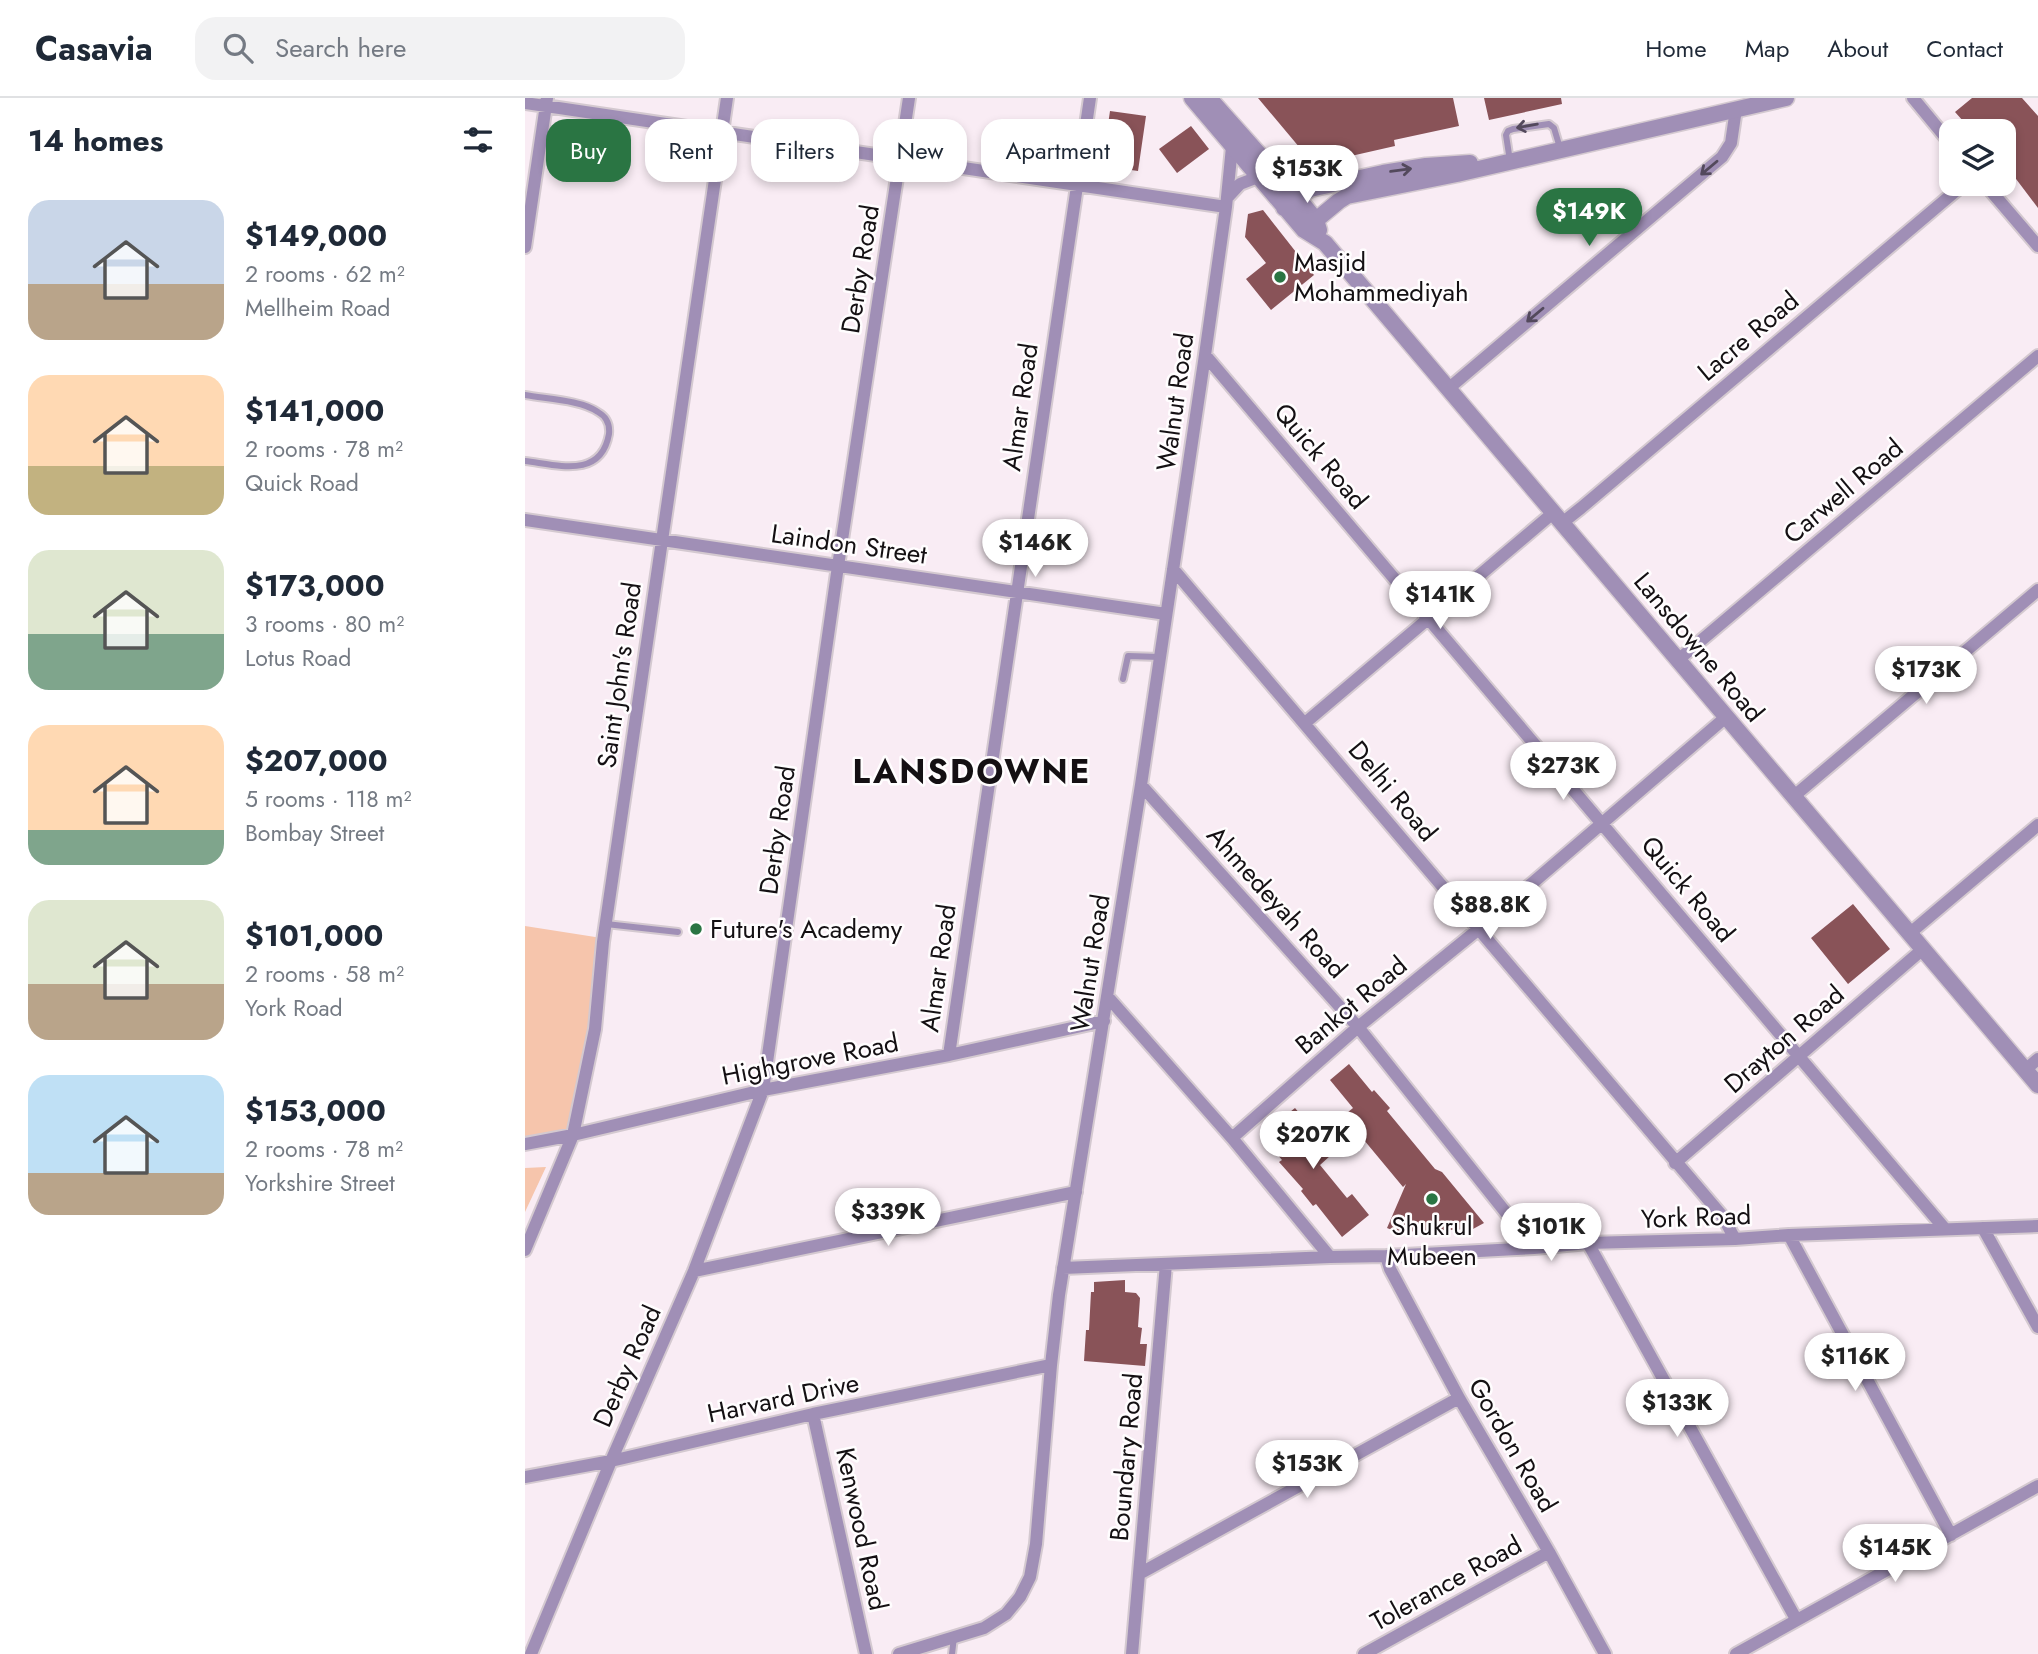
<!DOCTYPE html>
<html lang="en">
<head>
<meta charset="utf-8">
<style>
  body { margin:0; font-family:Jost,sans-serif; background:#f2f2f3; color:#1f2937; height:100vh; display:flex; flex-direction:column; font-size:26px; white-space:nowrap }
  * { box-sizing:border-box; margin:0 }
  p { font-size:23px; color:#747a83 }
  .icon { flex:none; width:38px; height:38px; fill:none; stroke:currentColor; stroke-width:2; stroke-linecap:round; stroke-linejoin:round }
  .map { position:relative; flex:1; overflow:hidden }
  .panel { display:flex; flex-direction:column; background:#fff; width:525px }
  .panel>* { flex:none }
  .banner { position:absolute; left:21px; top:21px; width:665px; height:63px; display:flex; gap:14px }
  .controls { position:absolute; left:1414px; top:21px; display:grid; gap:14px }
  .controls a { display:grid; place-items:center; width:77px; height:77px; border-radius:14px; background:#fff; box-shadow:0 4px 10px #0003; font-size:35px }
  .price { position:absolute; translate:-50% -60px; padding:0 16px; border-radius:24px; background:#fff; color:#222; font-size:23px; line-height:46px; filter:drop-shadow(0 2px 4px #0008) }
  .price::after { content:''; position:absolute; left:50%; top:42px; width:21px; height:16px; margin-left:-10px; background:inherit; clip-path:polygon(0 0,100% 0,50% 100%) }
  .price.on { background:#2a7543; color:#fff }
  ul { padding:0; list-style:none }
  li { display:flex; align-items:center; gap:21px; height:175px; padding:0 28px }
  li span { display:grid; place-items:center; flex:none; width:196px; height:140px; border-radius:21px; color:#555 }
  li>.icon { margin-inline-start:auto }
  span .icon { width:84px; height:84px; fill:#fffc; stroke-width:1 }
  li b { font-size:30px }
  h2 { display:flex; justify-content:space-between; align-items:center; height:84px; padding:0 28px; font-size:30px }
  .chip { padding:0 24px; border-radius:21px; background:#fff; box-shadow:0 4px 10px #0003; font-size:24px; line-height:63px }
  .chip.on { background:#2a7543; color:#fff }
  header { display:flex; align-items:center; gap:42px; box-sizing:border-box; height:98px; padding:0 35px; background:#fff; border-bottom:2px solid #e0e1e3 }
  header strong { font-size:33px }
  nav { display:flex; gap:38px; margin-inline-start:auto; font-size:24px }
  .search { width:490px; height:63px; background:#f2f2f3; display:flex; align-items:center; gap:18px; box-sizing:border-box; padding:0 24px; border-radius:21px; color:#747a83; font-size:26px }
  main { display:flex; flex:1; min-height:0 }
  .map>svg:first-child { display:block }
  .green { fill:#f6c5ac }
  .building { fill:#895358 }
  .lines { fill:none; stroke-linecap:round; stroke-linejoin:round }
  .service-casing { stroke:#d4c9d0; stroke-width:10 }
  .minor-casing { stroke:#d4c9d0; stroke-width:16 }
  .tertiary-casing { stroke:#d4c9d0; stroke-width:19 }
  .service { stroke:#a08fb6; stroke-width:6 }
  .minor { stroke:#a08fb6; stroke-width:12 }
  .tertiary { stroke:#a08fb6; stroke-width:16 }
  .oneway { stroke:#53495c }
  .poi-dot { fill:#2a7543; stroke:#fffdfe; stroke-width:2.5 }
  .labels { text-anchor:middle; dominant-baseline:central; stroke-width:5; stroke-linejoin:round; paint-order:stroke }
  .poi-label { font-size:26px; fill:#141013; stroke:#fffdfe; text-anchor:start }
  .street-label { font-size:26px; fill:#141013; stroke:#fffdfe }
  .district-label { font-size:33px; font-weight:bold; letter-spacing:2px; fill:#141013; stroke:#fffdfe }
</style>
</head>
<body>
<header>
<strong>Casavia</strong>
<div class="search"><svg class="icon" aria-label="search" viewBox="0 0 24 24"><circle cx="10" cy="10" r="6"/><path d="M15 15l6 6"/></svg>Search here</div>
<nav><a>Home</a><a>Map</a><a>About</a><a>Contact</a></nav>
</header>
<main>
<section class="panel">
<h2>14 homes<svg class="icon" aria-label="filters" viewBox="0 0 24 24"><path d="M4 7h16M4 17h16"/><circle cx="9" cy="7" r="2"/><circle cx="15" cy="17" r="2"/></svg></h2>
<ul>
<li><span style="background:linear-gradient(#c9d6e8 60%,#b9a48a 0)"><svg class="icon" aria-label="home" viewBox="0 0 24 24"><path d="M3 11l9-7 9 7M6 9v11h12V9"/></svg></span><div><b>$149,000</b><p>2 rooms · 62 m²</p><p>Mellheim Road</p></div></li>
<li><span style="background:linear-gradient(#ffd9b3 65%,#c2b280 0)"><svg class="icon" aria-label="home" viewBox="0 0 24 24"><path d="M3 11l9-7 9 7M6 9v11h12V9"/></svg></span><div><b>$141,000</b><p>2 rooms · 78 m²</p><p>Quick Road</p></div></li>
<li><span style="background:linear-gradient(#dfe7d0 60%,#7fa58c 0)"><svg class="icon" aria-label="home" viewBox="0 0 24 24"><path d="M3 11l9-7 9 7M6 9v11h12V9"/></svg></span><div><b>$173,000</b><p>3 rooms · 80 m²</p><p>Lotus Road</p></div></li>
<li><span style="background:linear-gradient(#ffd9b3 75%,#7fa58c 0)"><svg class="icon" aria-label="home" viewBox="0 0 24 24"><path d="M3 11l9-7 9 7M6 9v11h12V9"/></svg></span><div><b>$207,000</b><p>5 rooms · 118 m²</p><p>Bombay Street</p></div></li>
<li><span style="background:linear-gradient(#dfe7d0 60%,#b9a48a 0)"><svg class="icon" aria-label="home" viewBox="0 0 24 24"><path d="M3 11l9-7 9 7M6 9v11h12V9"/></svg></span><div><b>$101,000</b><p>2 rooms · 58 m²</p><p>York Road</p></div></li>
<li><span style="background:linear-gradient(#bfe0f5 70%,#b9a48a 0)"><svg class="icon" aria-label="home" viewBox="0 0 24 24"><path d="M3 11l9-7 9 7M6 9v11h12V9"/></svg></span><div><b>$153,000</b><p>2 rooms · 78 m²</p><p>Yorkshire Street</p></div></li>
</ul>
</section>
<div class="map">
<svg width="1513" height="1556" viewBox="0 0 1513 1556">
  <rect width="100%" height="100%" fill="#f9ecf4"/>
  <!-- green -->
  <path class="green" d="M 0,828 L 83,841 L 54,1036 L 0,1046 Z
    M 21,1069 L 0,1114 L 0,1070 Z"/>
  <!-- building -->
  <path class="building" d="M 733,0 L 928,0 L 934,28 L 869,42 L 870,48 L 804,63 L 803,59 L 793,60 L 780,56 Z
    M 959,0 L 1036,0 L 1037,6 L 964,22 Z
    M 1447,0 L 1497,0 L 1513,18 L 1513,110 L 1479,65 L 1479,33 L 1447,33 L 1430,14 Z
    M 585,13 L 621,18 L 613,73 L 577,68 Z
    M 666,28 L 684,51 L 652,75 L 634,51 Z
    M 738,112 L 789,177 L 746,212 L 721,181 L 741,165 L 720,139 L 723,116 Z
    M 1328,806 L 1365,851 L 1323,886 L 1286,840 Z
    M 824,966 L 847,994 L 849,992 L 865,1010 L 862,1013 L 910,1071 L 917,1074 L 959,1125 L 948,1131 L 872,1134 L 862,1130 L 881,1086 L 878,1089 L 834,1036 L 828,1041 L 812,1023 L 828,1010 L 805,982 Z
    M 770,1010 L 788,1031 L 784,1034 L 805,1058 L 795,1067 L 822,1100 L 827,1096 L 844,1117 L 817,1139 L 791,1106 L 788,1108 L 776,1093 L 778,1091 L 754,1064 L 757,1062 L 736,1037 Z
    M 600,1182 L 600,1194 L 611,1195 L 615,1200 L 613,1229 L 617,1230 L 615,1246 L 622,1246 L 620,1268 L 559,1263 L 561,1232 L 564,1232 L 566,1194 L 569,1194 L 569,1184 Z"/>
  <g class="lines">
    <!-- service casing -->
    <g class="service-casing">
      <path id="service" d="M 985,63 L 981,37 L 983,33 L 988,31 L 1024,26 L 1029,30 L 1035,50
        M 0,297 C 21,301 56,302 73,314 C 82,319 85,326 84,336 C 76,381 33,367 0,363
        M 598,581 L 603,558 L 635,559
        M 81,826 L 153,834
        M 427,1556 L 429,1539"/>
    </g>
    <!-- minor casing -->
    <g class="minor-casing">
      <path id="minor" d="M 1388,0 L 1426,46
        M 0,5 L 701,109
        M 1460,86 L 1513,148
        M 702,100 L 715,86 L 733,79
        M 0,149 L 22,0
        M 680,257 L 1420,1131
        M 923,291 L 1197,59 L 1206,45 L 1211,11
        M 0,422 L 641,516
        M 1037,425 L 1056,410 L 1439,86
        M 648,471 L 1198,1119 L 1210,1141
        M 1153,562 L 1513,258
        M 780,625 L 1028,415
        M 616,687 L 833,929 L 1009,1150
        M 1268,699 L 1513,492
        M 1384,836 L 1513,727
        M 582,898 L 707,1040 L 805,1159
        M 424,957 L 565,0
        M 1500,972 L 1513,961
        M 707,1040 L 833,929 L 955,830 L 1201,619
        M 0,1046 L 48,1037 L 238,992 L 424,957 L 579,923
        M 1150,1065 L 1398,851
        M 1458,1130 L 1513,1229
        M 1264,1137 L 1426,1437
        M 1063,1145 L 1271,1521
        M 0,1152 L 48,1037 L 70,931 L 78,844 L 202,0
        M 861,1158 L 865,1171 L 934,1300 L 1024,1454 L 1080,1556
        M 538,1170 L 805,1159 L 861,1158 L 1009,1150 L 1063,1145 L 1210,1141 L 1264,1137 L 1513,1128
        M 169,1173 L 551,1094
        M 288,1316 L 341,1556
        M 0,1379 L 86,1363 L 288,1316 L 526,1267
        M 614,1476 L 934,1300
        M 6,1556 L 86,1363 L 169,1173 L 238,992 L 313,468 L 384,0
        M 374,1556 L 459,1530 L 481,1516 L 495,1499 L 505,1479 L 511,1446 L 526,1267 L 534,1197 L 616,687 L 680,257 L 701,109 L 707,49
        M 607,1556 L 641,1166
        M 839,1556 L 1024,1454
        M 1211,1556 L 1513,1388"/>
    </g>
    <!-- tertiary casing -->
    <g class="tertiary-casing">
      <path id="tertiary" d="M 667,0 L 779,132 L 800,145 L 1513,987
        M 684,0 L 772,99 L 791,122 L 794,132
        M 759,110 L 785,91 L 858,75 L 901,68 L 945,65
        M 779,132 L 814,103 L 822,98 L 932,76 L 1261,0"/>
    </g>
    <!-- service -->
    <use href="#service" class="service"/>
    <!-- minor -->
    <use href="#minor" class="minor"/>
    <!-- tertiary -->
    <use href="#tertiary" class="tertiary"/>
  </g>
  <!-- one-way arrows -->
  <defs><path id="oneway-shaft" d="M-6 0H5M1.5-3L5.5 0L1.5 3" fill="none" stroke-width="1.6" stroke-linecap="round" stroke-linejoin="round" transform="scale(1.75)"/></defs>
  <g class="oneway">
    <use href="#oneway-shaft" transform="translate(1002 28) rotate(170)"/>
    <use href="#oneway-shaft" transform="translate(1184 70) rotate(140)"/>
    <use href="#oneway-shaft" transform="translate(876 72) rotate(-8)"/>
    <use href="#oneway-shaft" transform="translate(1010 217) rotate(140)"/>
  </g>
  <!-- markers -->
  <g class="poi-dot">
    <circle cx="755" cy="179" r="7"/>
    <circle cx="171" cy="831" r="7"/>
    <circle cx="907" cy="1101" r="7"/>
  </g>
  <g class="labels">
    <!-- poi labels -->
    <g class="poi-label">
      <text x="769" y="164">Masjid<tspan x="769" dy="30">Mohammediyah</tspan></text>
      <text x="185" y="831">Future's Academy</text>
      <text x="907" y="1128" text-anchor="middle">Shukrul<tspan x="907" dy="30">Mubeen</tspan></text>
    </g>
    <!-- street labels -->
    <g class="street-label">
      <text transform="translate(335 171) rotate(-81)">Derby Road</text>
      <text transform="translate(1223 238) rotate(-40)">Lacre Road</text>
      <text transform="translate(650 304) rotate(-82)">Walnut Road</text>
      <text transform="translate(495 309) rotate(-82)">Almar Road</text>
      <text transform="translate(796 358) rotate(50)">Quick Road</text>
      <text transform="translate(1318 393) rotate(-40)">Carwell Road</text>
      <text transform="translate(324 446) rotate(8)">Laindon Street</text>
      <text transform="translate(1174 549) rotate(50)">Lansdowne Road</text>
      <text transform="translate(94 577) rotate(-82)">Saint John's Road</text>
      <text transform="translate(868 693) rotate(50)">Delhi Road</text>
      <text transform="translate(252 732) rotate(-82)">Derby Road</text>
      <text transform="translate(1163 791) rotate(50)">Quick Road</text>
      <text transform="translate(752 804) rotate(48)">Ahmedeyah Road</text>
      <text transform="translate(565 865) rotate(-81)">Walnut Road</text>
      <text transform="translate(413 870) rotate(-82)">Almar Road</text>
      <text transform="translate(826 907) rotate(-40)">Bankot Road</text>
      <text transform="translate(1259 941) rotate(-41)">Drayton Road</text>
      <text transform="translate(285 961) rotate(-11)">Highgrove Road</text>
      <text transform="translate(1171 1119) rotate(-2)">York Road</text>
      <text transform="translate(102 1268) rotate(-66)">Derby Road</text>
      <text transform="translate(258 1300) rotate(-12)">Harvard Drive</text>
      <text transform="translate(988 1347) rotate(60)">Gordon Road</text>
      <text transform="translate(601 1359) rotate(-85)">Boundary Road</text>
      <text transform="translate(337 1431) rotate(78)">Kenwood Road</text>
      <text transform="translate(921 1485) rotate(-29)">Tolerance Road</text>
    </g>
    <!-- district labels -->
    <g class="district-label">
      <text x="447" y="673">LANSDOWNE</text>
    </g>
  </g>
</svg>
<div class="controls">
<a><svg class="icon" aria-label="layers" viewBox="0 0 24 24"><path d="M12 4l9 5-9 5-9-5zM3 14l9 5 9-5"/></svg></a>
</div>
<b class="price" style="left:782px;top:107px">$153K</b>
<b class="price on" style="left:1064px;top:150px">$149K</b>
<b class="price" style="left:510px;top:481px">$146K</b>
<b class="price" style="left:915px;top:533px">$141K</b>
<b class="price" style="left:1401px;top:608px">$173K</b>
<b class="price" style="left:1038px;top:704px">$273K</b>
<b class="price" style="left:965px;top:843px">$88.8K</b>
<b class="price" style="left:788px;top:1073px">$207K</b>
<b class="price" style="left:363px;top:1150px">$339K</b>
<b class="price" style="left:1026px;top:1165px">$101K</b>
<b class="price" style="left:1330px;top:1295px">$116K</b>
<b class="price" style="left:1152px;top:1341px">$133K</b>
<b class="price" style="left:782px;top:1402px">$153K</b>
<b class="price" style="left:1370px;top:1486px">$145K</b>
<div class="banner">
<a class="chip on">Buy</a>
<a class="chip">Rent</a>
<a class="chip">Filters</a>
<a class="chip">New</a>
<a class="chip">Apartment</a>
</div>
</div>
</main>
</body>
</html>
